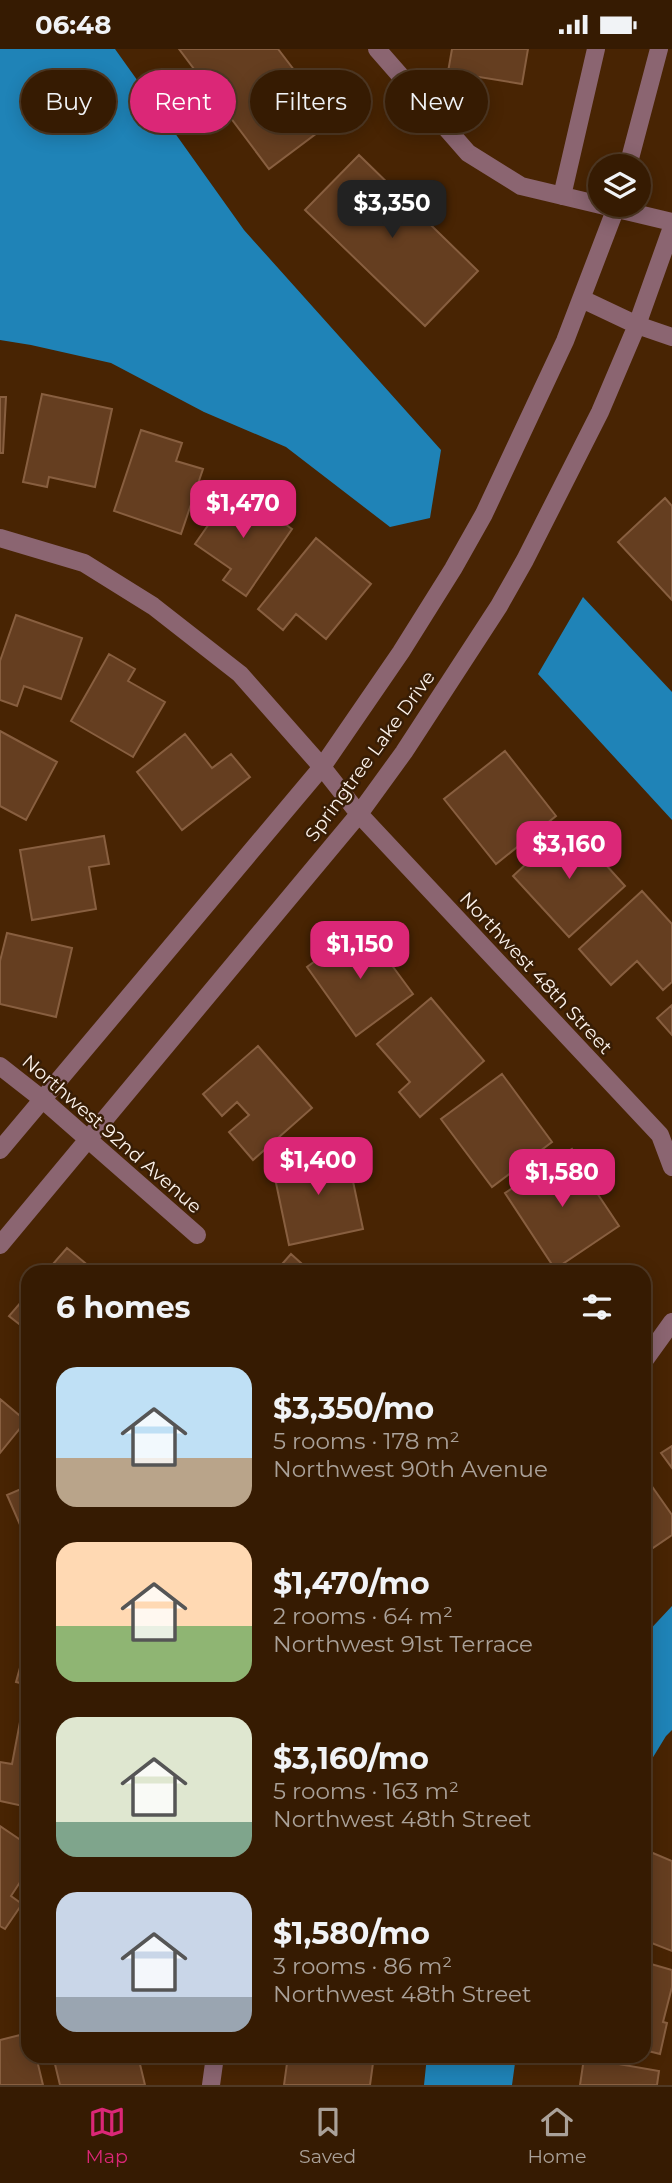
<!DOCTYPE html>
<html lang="en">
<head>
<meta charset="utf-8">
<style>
  body { margin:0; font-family:Montserrat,sans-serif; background:#3d240c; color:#f1f3f6; height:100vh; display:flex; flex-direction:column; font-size:26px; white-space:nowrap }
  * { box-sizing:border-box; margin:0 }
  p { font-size:23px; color:#aaa199 }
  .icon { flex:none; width:38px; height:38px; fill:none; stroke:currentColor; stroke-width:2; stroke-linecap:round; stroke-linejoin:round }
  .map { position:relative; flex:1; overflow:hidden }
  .side { position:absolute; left:21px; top:1216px; width:630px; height:798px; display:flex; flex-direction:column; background:#361b02; border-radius:21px; box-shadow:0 4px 18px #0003,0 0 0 2px #503924 }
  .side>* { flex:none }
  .banner { position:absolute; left:21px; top:21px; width:630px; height:63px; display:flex; gap:14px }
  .controls { position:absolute; left:588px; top:105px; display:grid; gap:14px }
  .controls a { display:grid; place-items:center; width:63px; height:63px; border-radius:50%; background:#361b02; box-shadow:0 4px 18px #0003,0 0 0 2px #503924; font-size:35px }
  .price { position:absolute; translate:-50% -60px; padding:0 16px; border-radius:14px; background:#db2777; color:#fff; font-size:23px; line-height:46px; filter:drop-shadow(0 2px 4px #0008) }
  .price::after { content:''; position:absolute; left:50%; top:42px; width:21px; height:16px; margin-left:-10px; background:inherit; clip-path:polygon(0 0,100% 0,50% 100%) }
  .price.on { background:#222; color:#fff }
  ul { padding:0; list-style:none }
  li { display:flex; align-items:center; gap:21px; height:175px; padding:0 35px }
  li span { display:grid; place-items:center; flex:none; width:196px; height:140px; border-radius:21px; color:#555 }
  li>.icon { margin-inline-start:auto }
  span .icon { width:84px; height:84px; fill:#fffc; stroke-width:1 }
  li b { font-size:30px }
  h2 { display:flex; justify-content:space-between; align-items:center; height:84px; padding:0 35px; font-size:30px }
  .tag { padding:0 24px; border-radius:32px; background:#361b02; box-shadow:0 4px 18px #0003,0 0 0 2px #503924; font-size:24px; line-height:63px }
  .tag.on { background:#db2777; color:#fff }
  .status { display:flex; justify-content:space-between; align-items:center; height:49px; padding:0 35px; background:#361b02; direction:ltr }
  .status svg { height:19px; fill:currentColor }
  .tab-bar { display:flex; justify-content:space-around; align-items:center; height:98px; border-top:2px solid #503924; background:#361b02; font-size:19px; color:#aaa199 }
  .tab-bar a { display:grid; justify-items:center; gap:4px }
  .tab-bar .on { color:#db2777 }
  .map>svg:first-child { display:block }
  .water { fill:#1f83b7 }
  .building { fill:#653e20; stroke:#885f40; stroke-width:2 }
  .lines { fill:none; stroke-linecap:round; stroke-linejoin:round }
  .minor { stroke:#8b6571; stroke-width:18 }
  .labels { text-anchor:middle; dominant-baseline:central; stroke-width:5; stroke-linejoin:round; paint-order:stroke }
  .street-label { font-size:19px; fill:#fcf2eb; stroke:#381d05 }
</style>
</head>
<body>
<div class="status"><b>06:48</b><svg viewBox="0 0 49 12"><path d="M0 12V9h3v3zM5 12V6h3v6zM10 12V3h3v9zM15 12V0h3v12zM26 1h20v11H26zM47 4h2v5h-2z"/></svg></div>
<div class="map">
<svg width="672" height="2036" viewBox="0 0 672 2036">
  <rect width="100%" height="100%" fill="#482403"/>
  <!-- water -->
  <path class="water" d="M 0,0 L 115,0 L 244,181 L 441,401 L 430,469 L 390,478 L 286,398 L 204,363 L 111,314 L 31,296 L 0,291 Z
    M 583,548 L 672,643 L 672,771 L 538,625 Z
    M 672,1557 L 672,1681 L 666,1687 L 644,1723 L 644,1587 Z
    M 427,2007 L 516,2007 L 512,2036 L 424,2036 Z"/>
  <!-- building -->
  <path class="building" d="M 179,0 L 278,0 L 333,72 L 269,120 Z
    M 452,0 L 528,0 L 522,35 L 448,23 Z
    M 359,106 L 478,222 L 425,277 L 305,161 Z
    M 42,345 L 112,360 L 95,438 L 49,428 L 47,438 L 23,433 Z
    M 0,348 L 6,348 L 3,404 L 0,404 Z
    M 141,381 L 182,394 L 176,412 L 203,420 L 181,485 L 114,462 Z
    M 234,439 L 292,480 L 246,547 L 223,531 L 231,520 L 195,495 Z
    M 665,449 L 672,457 L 672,551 L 618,493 Z
    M 316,489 L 371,535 L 326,590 L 296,565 L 283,581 L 258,560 Z
    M 16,566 L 82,589 L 61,650 L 24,637 L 17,657 L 0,651 L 0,612 Z
    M 109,605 L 135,620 L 128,632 L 165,653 L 133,708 L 71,672 Z
    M 0,682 L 57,713 L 26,771 L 0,757 Z
    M 185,685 L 212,719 L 231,705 L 250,728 L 182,781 L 137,723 Z
    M 505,702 L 556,767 L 496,815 L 444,750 Z
    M 569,775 L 625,837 L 569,888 L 513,827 Z
    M 104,787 L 109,815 L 89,818 L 96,860 L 32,871 L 20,801 Z
    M 642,842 L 672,875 L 672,933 L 663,941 L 637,912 L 611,936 L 579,900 Z
    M 363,877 L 413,945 L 356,987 L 307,918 Z
    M 7,884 L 72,899 L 56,968 L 0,955 L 0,912 Z
    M 431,949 L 484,1012 L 420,1068 L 399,1043 L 410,1033 L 377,995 Z
    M 672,956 L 672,986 L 657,969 Z
    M 258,997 L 312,1059 L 253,1111 L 229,1083 L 249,1066 L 237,1053 L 222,1067 L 203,1045 Z
    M 502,1025 L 552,1093 L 492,1138 L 441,1070 Z
    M 346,1099 L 363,1180 L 289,1196 L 272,1115 Z
    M 572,1100 L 590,1127 L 587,1129 L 619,1177 L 555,1220 L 505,1144 Z
    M 67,1199 L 96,1223 L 46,1223 Z
    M 291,1205 L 311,1223 L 275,1223 Z
    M 28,1245 L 28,1282 L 9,1267 Z
    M 0,1350 L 26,1372 L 0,1404 Z
    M 672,1397 L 672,1419 L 661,1404 Z
    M 644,1426 L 672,1466 L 672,1486 L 644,1505 Z
    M 28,1437 L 28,1494 L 7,1446 Z
    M 28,1590 L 28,1636 L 16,1633 Z
    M 20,1673 L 28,1675 L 28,1758 L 0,1752 L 0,1713 L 12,1715 Z
    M 0,1777 L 28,1796 L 28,1821 L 11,1847 L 22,1855 L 5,1880 L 0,1877 Z
    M 648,1802 L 672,1812 L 672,1902 L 644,1891 L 644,1812 Z
    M 644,1913 L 672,1921 L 672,1938 L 663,1973 L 667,1974 L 660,2005 L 644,2001 Z
    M 28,1984 L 28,2007 L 36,2007 L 43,2036 L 0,2036 L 0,1991 Z
    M 53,2007 L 138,2007 L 145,2036 L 60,2036 Z
    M 288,2007 L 374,2007 L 370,2036 L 284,2036 Z
    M 584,2009 L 659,2022 L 657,2036 L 580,2036 Z"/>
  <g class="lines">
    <!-- minor -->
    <path class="minor" d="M 377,0 L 468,104 L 521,137 L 672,173
      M 628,117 L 659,0
      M 562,147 L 596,0
      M 582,250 L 637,276 L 672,288
      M 0,489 L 84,514 L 153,557 L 240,625 L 322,718 L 359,765 L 660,1086 L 672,1118
      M 0,1017 L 42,1050 L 197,1186
      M 0,1101 L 322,718 L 401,603 L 453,520 L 484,465 L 565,292 L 617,156
      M 0,1196 L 359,765 L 404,703 L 499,557 L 525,511 L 600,363 L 637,276 L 672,178
      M 644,1312 L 672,1273
      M 211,2036 L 215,2007"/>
  </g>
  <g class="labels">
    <!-- street labels -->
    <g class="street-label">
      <text transform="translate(370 707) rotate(-54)">Springtree Lake Drive</text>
      <text transform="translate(536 924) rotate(47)">Northwest 48th Street</text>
      <text transform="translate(112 1085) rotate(41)">Northwest 92nd Avenue</text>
    </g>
  </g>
</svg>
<div class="controls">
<a><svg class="icon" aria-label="layers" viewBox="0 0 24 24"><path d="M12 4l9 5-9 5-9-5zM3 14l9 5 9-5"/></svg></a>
</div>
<b class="price on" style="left:392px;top:191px">$3,350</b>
<b class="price" style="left:243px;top:491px">$1,470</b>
<b class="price" style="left:569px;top:832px">$3,160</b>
<b class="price" style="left:360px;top:932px">$1,150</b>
<b class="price" style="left:318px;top:1148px">$1,400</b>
<b class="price" style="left:562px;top:1160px">$1,580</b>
<div class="banner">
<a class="tag">Buy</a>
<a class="tag on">Rent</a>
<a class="tag">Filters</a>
<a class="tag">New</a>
</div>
<section class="side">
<h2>6 homes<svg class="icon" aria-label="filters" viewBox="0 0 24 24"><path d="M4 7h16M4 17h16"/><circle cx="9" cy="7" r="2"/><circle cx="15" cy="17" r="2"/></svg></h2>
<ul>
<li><span style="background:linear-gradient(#bfe0f5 65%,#b9a48a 0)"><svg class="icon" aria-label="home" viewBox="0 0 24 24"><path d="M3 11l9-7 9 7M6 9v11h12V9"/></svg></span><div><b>$3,350/mo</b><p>5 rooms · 178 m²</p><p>Northwest 90th Avenue</p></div></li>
<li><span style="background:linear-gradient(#ffd9b3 60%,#8fb573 0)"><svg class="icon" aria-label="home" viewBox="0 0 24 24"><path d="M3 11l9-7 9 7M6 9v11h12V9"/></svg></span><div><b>$1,470/mo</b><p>2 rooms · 64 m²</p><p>Northwest 91st Terrace</p></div></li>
<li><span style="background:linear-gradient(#dfe7d0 75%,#7fa58c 0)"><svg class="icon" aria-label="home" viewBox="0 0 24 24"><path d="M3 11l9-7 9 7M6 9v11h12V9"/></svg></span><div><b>$3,160/mo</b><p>5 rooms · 163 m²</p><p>Northwest 48th Street</p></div></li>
<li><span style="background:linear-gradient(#c9d6e8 75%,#9aa5b1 0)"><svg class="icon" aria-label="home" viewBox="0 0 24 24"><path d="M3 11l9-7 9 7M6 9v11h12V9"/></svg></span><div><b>$1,580/mo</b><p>3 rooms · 86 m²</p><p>Northwest 48th Street</p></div></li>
</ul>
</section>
</div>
<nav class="tab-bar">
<a class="on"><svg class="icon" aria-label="map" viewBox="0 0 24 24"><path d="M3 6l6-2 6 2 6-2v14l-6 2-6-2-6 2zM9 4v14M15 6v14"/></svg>Map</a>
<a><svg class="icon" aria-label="saved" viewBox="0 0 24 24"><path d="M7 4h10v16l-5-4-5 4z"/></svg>Saved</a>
<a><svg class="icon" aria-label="home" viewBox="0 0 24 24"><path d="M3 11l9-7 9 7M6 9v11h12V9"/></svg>Home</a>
</nav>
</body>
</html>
